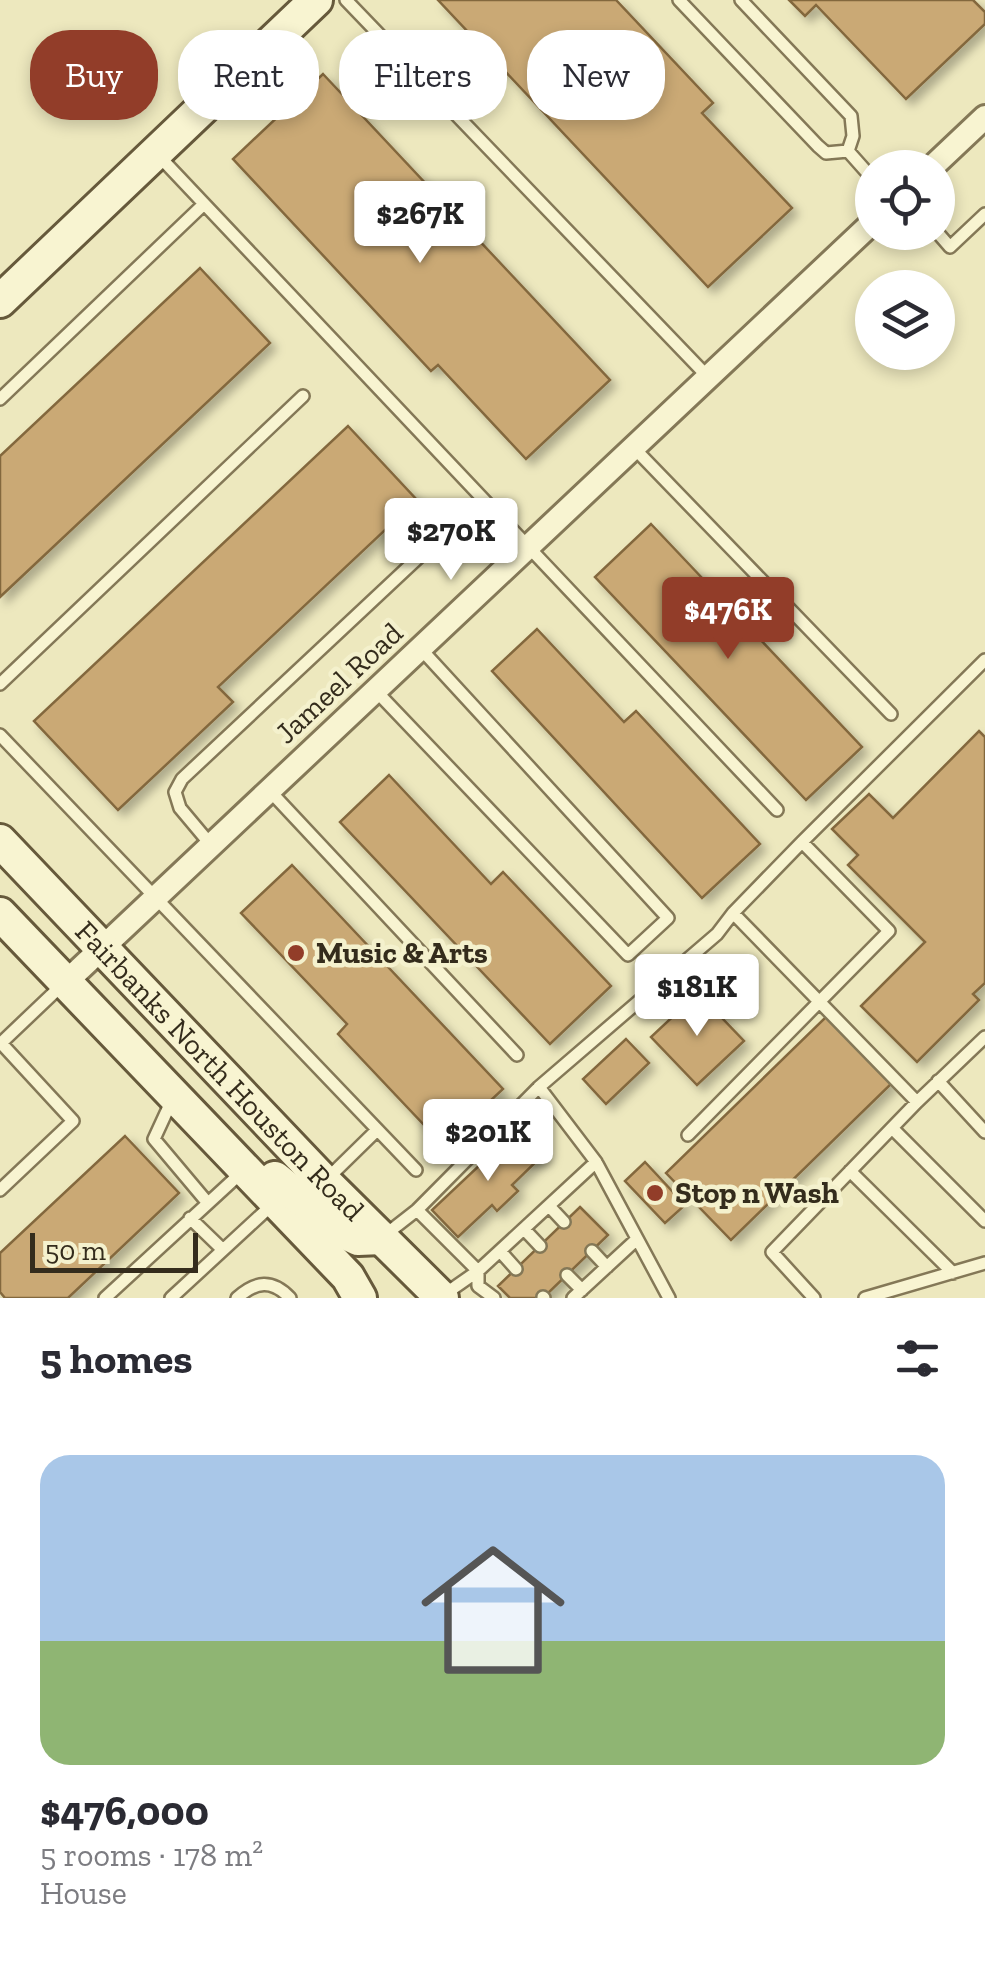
<!DOCTYPE html>
<html lang="en">
<head>
<meta charset="utf-8">
<style>
  body { margin:0; font-family:"Zilla Slab",serif; background:#f7f7f7; color:#2b2b33; height:100vh; display:flex; flex-direction:column; font-size:38px; white-space:nowrap }
  * { box-sizing:border-box; margin:0 }
  p { font-size:32px; color:#7c7c81 }
  .icon { flex:none; width:55px; height:55px; fill:none; stroke:currentColor; stroke-width:2; stroke-linecap:round; stroke-linejoin:round }
  .map { position:relative; height:1298px; overflow:hidden }
  .drawer { display:flex; flex-direction:column; background:#fff; flex:1 }
  .drawer>* { flex:none }
  .guide { position:absolute; left:30px; top:30px; width:925px; height:90px; display:flex; gap:20px }
  .tools { position:absolute; left:855px; top:150px; display:grid; gap:20px }
  .tools a { display:grid; place-items:center; width:100px; height:100px; border-radius:50%; background:#fff; box-shadow:0 5px 15px #0003; font-size:50px }
  .scale { position:absolute; left:30px; bottom:25px; width:168px; box-sizing:border-box; padding-left:10px; border:5px solid #342c1c; border-top:0; font-size:28px; line-height:35px; white-space:nowrap; color:#342c1c; -webkit-text-stroke:8px #f4f1cd; paint-order:stroke }
  .price { position:absolute; translate:-50% -85px; padding:0 22px; border-radius:10px; background:#fff; color:#222; font-size:32px; line-height:65px; filter:drop-shadow(0 2px 5px #0008) }
  .price::after { content:''; position:absolute; left:50%; top:60px; width:30px; height:22px; margin-left:-15px; background:inherit; clip-path:polygon(0 0,100% 0,50% 100%) }
  .price.active { background:#923d29; color:#fff }
  ul { padding:0; list-style:none }
  li { display:grid; align-content:center; gap:20px; height:530px; padding:0 40px }
  li span { display:grid; place-items:center; height:310px; border-radius:30px; color:#555 }
  li>.icon { margin-inline-start:auto }
  span .icon { width:180px; height:180px; fill:#fffc; stroke-width:1 }
  li b { font-size:42px }
  h2 { display:flex; justify-content:space-between; align-items:center; height:120px; padding:0 40px; font-size:42px }
  .chip { padding:0 35px; border-radius:40px; background:#fff; box-shadow:0 5px 15px #0003; font-size:35px; line-height:90px }
  .chip.active { background:#923d29; color:#fff }
  .map>svg:first-child { display:block }
  .building { fill:#caa974; stroke:#83673e; stroke-width:2.5; filter:url(#shadow) }
  .lines { fill:none; stroke-linecap:round; stroke-linejoin:round }
  .lane-casing { stroke:#847857; stroke-width:16 }
  .street-casing { stroke:#847857; stroke-width:28 }
  .secondary-casing { stroke:#66593b; stroke-width:38 }
  .lane { stroke:#f8f4d1; stroke-width:11 }
  .street { stroke:#f8f4d1; stroke-width:22 }
  .secondary { stroke:#f8f4d1; stroke-width:32 }
  .poi-dot { fill:#923d29; stroke:#f4f1cd; stroke-width:4 }
  .labels { text-anchor:middle; dominant-baseline:central; stroke-width:9; stroke-linejoin:round; paint-order:stroke }
  .street-label { font-size:30px; fill:#342c1c; stroke:#f4f1cd }
  .poi-label { font-size:30px; font-weight:bold; fill:#342c1c; stroke:#f4f1cd; text-anchor:start }
</style>
</head>
<body>
<div class="map">
<svg width="985" height="1298" viewBox="0 0 985 1298">
  <defs>
    <filter id="shadow"><feDropShadow dx="6" dy="6" stdDeviation="5" flood-color="#0004"/></filter>
  </defs>
  <rect width="100%" height="100%" fill="#ede8be"/>
  <!-- building -->
  <path class="building" d="M 438,0 L 616,0 L 713,103 L 702,113 L 792,208 L 708,287 Z
    M 789,0 L 973,0 L 985,12 L 985,24 L 906,99 L 816,5 L 805,16 Z
    M 323,74 L 610,380 L 526,459 L 438,365 L 431,371 L 233,159 Z
    M 200,268 L 270,343 L 0,597 L 0,456 Z
    M 348,426 L 417,500 L 218,687 L 233,702 L 118,810 L 34,721 Z
    M 651,524 L 862,747 L 806,800 L 595,577 Z
    M 537,629 L 624,722 L 636,711 L 760,844 L 702,898 L 492,671 Z
    M 979,731 L 985,737 L 985,983 L 973,994 L 979,1000 L 917,1062 L 861,1006 L 925,942 L 848,865 L 858,855 L 832,829 L 869,794 L 893,818 Z
    M 389,775 L 491,884 L 503,872 L 611,986 L 550,1044 L 340,822 Z
    M 292,865 L 503,1089 L 443,1145 L 338,1034 L 347,1024 L 241,913 Z
    M 698,993 L 744,1041 L 697,1085 L 651,1037 Z
    M 827,1016 L 892,1083 L 731,1240 L 666,1173 Z
    M 626,1039 L 649,1063 L 606,1104 L 583,1079 Z
    M 518,1129 L 543,1155 L 512,1185 L 518,1191 L 497,1211 L 492,1205 L 458,1237 L 432,1210 Z
    M 125,1136 L 179,1193 L 68,1298 L 5,1298 L 0,1292 L 0,1253 Z
    M 645,1162 L 685,1205 L 665,1223 L 625,1181 Z
    M 580,1207 L 608,1235 L 543,1298 L 510,1298 L 498,1286 Z"/>
  <g class="lines">
    <!-- lane casing -->
    <g class="lane-casing">
      <path id="lane" d="M 346,0 L 708,377
        M 679,0 L 818,146 L 826,153 L 848,151 L 853,136 L 851,116 L 741,0
        M 848,151 L 872,178
        M 159,156 L 777,810
        M 937,232 L 950,247 L 985,214
        M 0,399 L 204,204
        M 634,448 L 891,714
        M 0,684 L 303,396
        M 376,691 L 628,955 L 668,918 L 420,648
        M 0,735 L 416,1170
        M 269,790 L 517,1055
        M 211,845 L 180,808 L 175,792 L 182,779 L 482,498
        M 733,913 L 917,1102
        M 0,1042 L 73,1121 L 0,1190
        M 0,1044 L 62,985
        M 938,1081 L 985,1132
        M 539,1087 L 596,1162 L 669,1298
        M 172,1100 L 154,1139 L 207,1202
        M 892,1128 L 985,1221
        M 688,1135 L 889,931 L 802,842
        M 850,1171 L 953,1273
        M 328,1178 L 377,1130
        M 549,1206 L 564,1222
        M 417,1210 L 478,1271 L 478,1286 L 494,1298
        M 190,1218 L 222,1249
        M 524,1229 L 540,1246
        M 385,1235 L 417,1210 L 539,1087 L 717,934 L 733,913 L 802,842 L 985,660
        M 500,1251 L 516,1269
        M 592,1251 L 607,1267
        M 567,1275 L 582,1290
        M 445,1294 L 478,1271 L 596,1162
        M 543,1297 L 544,1298
        M 105,1298 L 242,1172
        M 171,1298 L 274,1203
        M 237,1298 C 256,1281 272,1279 290,1298
        M 573,1298 L 637,1239
        M 814,1298 L 772,1252 L 917,1102 L 985,1037
        M 865,1298 L 985,1263"/>
    </g>
    <!-- street casing -->
    <g class="street-casing">
      <path id="street" d="M 931,168 L 985,117
        M 66,982 L 872,223"/>
    </g>
    <!-- secondary casing -->
    <g class="secondary-casing">
      <g id="secondary">
        <path d="M 0,301 L 316,0"/>
        <path id="s1" d="M 0,841 L 320,1177 L 442,1298"/>
        <path d="M 0,914 L 348,1277 L 360,1298"/>
        <path d="M 275,1178 L 341,1231 L 358,1239 L 382,1238"/>
      </g>
    </g>
    <!-- lane -->
    <use href="#lane" class="lane"/>
    <!-- street -->
    <use href="#street" class="street"/>
    <!-- secondary -->
    <use href="#secondary" class="secondary"/>
  </g>
  <!-- markers -->
  <g class="poi-dot">
    <circle cx="296" cy="953" r="10"/>
    <circle cx="655" cy="1193" r="10"/>
  </g>
  <g class="labels">
    <!-- street labels -->
    <g class="street-label">
      <text transform="translate(339 683) rotate(-43)">Jameel Road</text>
      <text stroke="none"><textPath href="#s1" startOffset="318">Fairbanks North Houston Road</textPath></text>
    </g>
    <!-- poi labels -->
    <g class="poi-label">
      <text x="316" y="953">Music &amp; Arts</text>
      <text x="675" y="1193">Stop n Wash</text>
    </g>
  </g>
</svg>
<div class="tools">
<a><svg class="icon" aria-label="locate" viewBox="0 0 24 24"><circle cx="12" cy="12" r="6"/><path d="M12 2v4M12 18v4M2 12h4M18 12h4"/></svg></a>
<a><svg class="icon" aria-label="layers" viewBox="0 0 24 24"><path d="M12 4l9 5-9 5-9-5zM3 14l9 5 9-5"/></svg></a>
</div>
<div class="scale">50 m</div>
<b class="price" style="left:420px;top:266px">$267K</b>
<b class="price" style="left:451px;top:583px">$270K</b>
<b class="price active" style="left:728px;top:662px">$476K</b>
<b class="price" style="left:697px;top:1039px">$181K</b>
<b class="price" style="left:488px;top:1184px">$201K</b>
<div class="guide">
<a class="chip active">Buy</a>
<a class="chip">Rent</a>
<a class="chip">Filters</a>
<a class="chip">New</a>
</div>
</div>
<section class="drawer">
<h2>5 homes<svg class="icon" aria-label="filters" viewBox="0 0 24 24"><path d="M4 7h16M4 17h16"/><circle cx="9" cy="7" r="2"/><circle cx="15" cy="17" r="2"/></svg></h2>
<ul>
<li><span style="background:linear-gradient(#a9c7e8 60%,#8fb573 0)"><svg class="icon" aria-label="home" viewBox="0 0 24 24"><path d="M3 11l9-7 9 7M6 9v11h12V9"/></svg></span><div><b>$476,000</b><p>5 rooms · 178 m²</p><p>House</p></div></li>
</ul>
</section>
</body>
</html>
